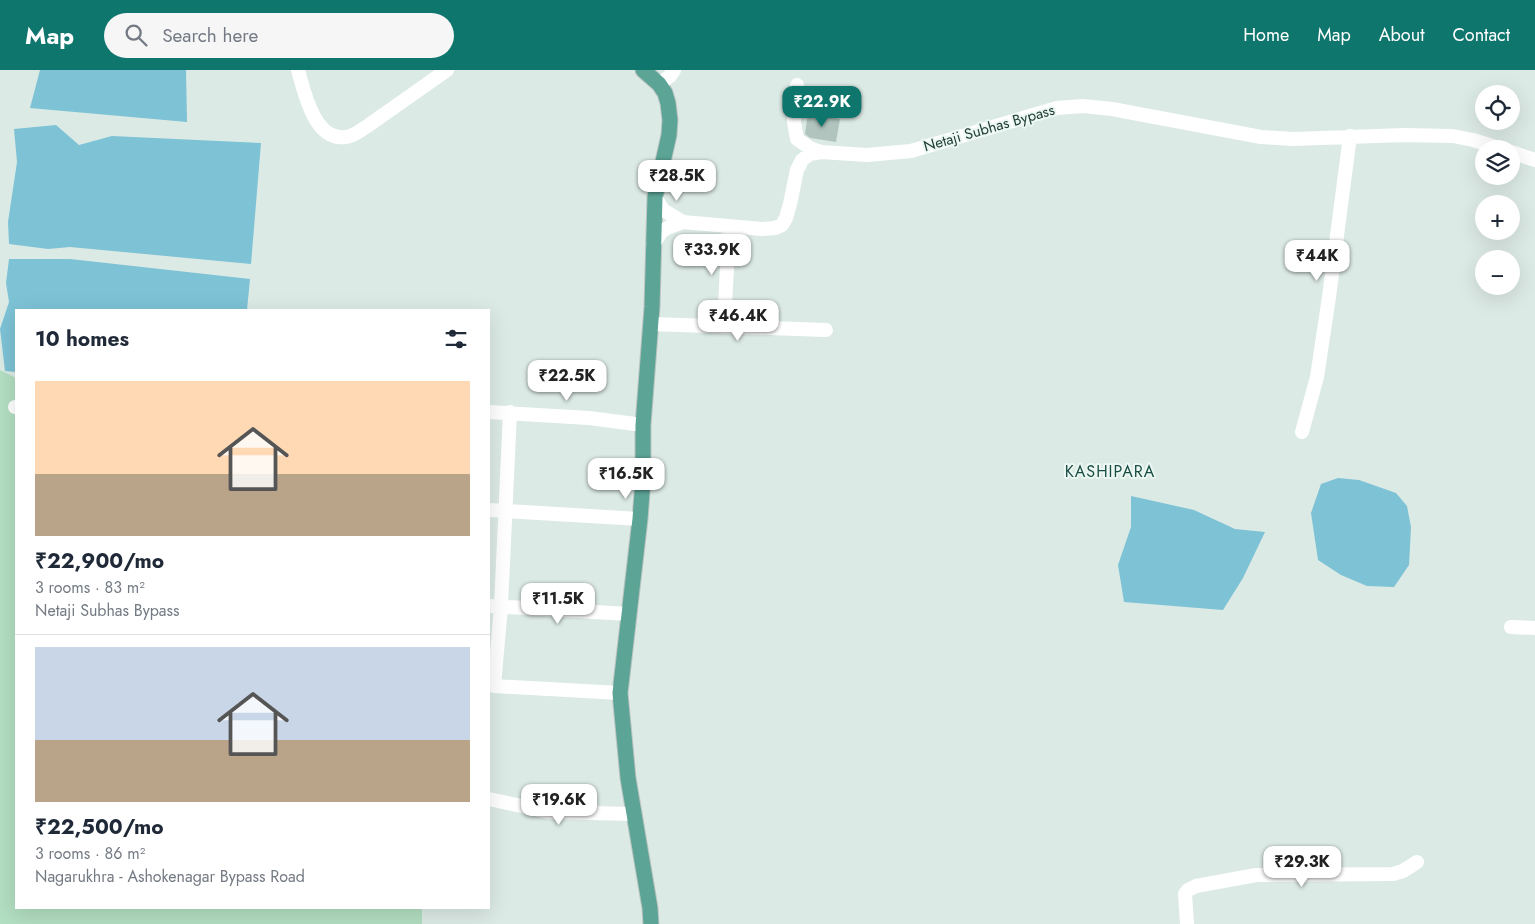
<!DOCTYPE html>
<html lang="en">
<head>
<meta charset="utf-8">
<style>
  body { margin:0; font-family:Jost,sans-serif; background:#f6f6f7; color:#1f2937; height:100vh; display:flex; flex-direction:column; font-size:19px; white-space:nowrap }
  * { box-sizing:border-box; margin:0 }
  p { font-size:16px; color:#747a83 }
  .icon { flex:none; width:28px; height:28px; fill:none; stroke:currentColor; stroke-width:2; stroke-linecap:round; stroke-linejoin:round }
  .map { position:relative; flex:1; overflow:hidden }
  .sheet { position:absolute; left:15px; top:239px; width:475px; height:600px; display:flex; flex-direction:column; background:#fff; border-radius:0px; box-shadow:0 5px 20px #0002 }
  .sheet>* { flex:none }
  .fabs { position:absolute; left:1475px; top:15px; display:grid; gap:10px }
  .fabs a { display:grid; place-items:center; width:45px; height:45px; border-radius:50%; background:#fff; box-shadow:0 5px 20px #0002; font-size:25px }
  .price { position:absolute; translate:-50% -42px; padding:0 11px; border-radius:10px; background:#fff; color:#222; font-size:16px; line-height:32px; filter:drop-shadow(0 1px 2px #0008) }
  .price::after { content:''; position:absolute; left:50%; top:30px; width:15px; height:11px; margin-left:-8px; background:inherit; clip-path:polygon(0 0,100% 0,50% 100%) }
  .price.on { background:#0f766e; color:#fff }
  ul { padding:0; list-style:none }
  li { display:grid; align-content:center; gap:10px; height:265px; padding:0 20px }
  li+li { border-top:1px solid #e0e1e3 }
  li span { display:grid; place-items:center; height:155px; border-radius:0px; color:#555 }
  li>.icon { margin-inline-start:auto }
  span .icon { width:90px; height:90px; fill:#fffc; stroke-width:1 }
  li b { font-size:21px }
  h2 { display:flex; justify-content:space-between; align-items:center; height:60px; padding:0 20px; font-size:21px }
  header { display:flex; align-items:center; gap:30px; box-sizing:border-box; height:70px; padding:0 25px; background:#0f766e; color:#fff }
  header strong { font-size:24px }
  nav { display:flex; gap:28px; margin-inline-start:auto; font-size:18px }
  .search { width:350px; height:45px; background:#f6f6f7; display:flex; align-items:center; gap:12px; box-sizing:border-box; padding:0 18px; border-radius:28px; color:#747a83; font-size:19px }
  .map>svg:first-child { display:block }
  .green { fill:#b2dec1 }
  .water { fill:#7dc2d5 }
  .building { fill:#b1c5be }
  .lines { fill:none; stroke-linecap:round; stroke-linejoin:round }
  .major-casing { stroke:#bbc4c2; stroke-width:17 }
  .minor { stroke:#fff; stroke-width:14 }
  .major { stroke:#5ca496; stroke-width:15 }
  .labels { text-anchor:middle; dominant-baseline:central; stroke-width:4; stroke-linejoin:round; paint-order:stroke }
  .street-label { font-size:15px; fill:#1d3a34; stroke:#ecf7f2 }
  .neighbourhood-label { font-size:16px; letter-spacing:1px; fill:#184d44; stroke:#ecf7f2 }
</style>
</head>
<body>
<header>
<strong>Map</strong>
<div class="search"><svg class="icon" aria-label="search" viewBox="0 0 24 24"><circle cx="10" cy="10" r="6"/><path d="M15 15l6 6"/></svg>Search here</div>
<nav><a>Home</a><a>Map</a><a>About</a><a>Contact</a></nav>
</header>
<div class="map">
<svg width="1535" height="854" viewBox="0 0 1535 854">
  <rect width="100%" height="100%" fill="#dceae5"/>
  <!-- green -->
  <path class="green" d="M 0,300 L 16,308 L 16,838 L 422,838 L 422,854 L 0,854 Z"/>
  <!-- water -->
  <path class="water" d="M 40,0 L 186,0 L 187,52 L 30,38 Z
    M 56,55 L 79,75 L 112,66 L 261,73 L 251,194 L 70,177 L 48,179 L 9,174 L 8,152 L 17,92 L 14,59 Z
    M 9,189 L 70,189 L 250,209 L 247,240 L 16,240 L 16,302 L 5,301 L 0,259 L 9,232 L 6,213 Z
    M 1338,408 L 1359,410 L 1396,423 L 1407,436 L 1411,457 L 1409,495 L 1394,517 L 1367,516 L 1341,505 L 1318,490 L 1311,443 L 1321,414 Z
    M 1131,426 L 1194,440 L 1235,459 L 1265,462 L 1243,508 L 1223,540 L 1124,532 L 1118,495 L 1131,457 Z"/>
  <!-- building -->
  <path class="building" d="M 808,43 L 840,49 L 836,72 L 810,68 L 805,64 Z"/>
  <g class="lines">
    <!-- major casing -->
    <g class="major-casing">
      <path id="major" d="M 643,0 L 659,14 L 665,23 L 668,33 L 670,50 L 669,65 L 655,127 L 652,237 L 643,355 L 643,410 L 640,449 L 620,623 L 628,708 L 650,838 L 651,854"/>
    </g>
    <!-- minor -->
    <path class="minor" d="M 298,0 C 304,21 314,71 345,67 C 353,67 359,61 366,57 L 447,0
      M 659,14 L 670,6 L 674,0
      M 797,15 L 794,52 L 797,69 L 810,78 L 821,82
      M 1511,82 L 1535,90
      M 655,127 L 663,140 L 683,152
      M 653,175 L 661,162 L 667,158 L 683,152 L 762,159 L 775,158 L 782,155 L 786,148 L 790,134 L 797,100 L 802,90 L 810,84 L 821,82 L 867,85 L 911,81 L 1057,38 L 1083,36 L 1112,39 L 1261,67 L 1293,69 L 1404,65 L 1453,66 L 1473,70 L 1502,79
      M 651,254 L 826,260
      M 724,257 L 729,156
      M 15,337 L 16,337
      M 489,342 L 589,348 L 643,355
      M 510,342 L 501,536 L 494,616 L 620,623
      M 1302,362 L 1317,307 L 1329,227 L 1350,66
      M 489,440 L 640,449
      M 489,536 L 629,544
      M 1511,557 L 1535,558
      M 489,729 L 548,742 L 634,744
      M 1187,854 L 1185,824 L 1188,820 L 1196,816 L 1256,805 L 1393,804 L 1403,801 L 1417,792"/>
    <!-- major -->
    <use href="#major" class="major"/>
  </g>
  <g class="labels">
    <!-- street labels -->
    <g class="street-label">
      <text transform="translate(989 58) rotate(-16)">Netaji Subhas Bypass</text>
    </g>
    <!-- neighbourhood labels -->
    <g class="neighbourhood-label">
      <text x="1110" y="401">KASHIPARA</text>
    </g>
  </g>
</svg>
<div class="fabs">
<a><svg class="icon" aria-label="locate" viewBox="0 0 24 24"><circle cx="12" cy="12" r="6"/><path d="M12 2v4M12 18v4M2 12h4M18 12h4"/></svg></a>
<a><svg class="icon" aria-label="layers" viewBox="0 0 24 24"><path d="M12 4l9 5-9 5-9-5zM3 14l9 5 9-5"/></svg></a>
<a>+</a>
<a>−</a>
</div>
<b class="price on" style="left:822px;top:58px">₹22.9K</b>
<b class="price" style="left:677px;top:132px">₹28.5K</b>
<b class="price" style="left:712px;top:206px">₹33.9K</b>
<b class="price" style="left:1317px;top:212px">₹44K</b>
<b class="price" style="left:738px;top:272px">₹46.4K</b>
<b class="price" style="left:567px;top:332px">₹22.5K</b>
<b class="price" style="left:626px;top:430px">₹16.5K</b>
<b class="price" style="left:558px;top:555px">₹11.5K</b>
<b class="price" style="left:559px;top:756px">₹19.6K</b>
<b class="price" style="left:1302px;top:818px">₹29.3K</b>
<section class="sheet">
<h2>10 homes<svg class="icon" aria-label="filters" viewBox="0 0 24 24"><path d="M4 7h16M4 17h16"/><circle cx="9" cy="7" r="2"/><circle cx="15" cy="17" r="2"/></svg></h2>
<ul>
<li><span style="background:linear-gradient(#ffd9b3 60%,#b9a48a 0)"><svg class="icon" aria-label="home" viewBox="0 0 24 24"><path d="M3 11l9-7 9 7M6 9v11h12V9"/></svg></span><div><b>₹22,900/mo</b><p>3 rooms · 83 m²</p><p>Netaji Subhas Bypass</p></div></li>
<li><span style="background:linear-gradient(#c9d6e8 60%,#b9a48a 0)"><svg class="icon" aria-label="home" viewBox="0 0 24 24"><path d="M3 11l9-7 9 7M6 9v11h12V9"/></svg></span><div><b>₹22,500/mo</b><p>3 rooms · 86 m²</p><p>Nagarukhra - Ashokenagar Bypass Road</p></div></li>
</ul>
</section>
</div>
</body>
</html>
